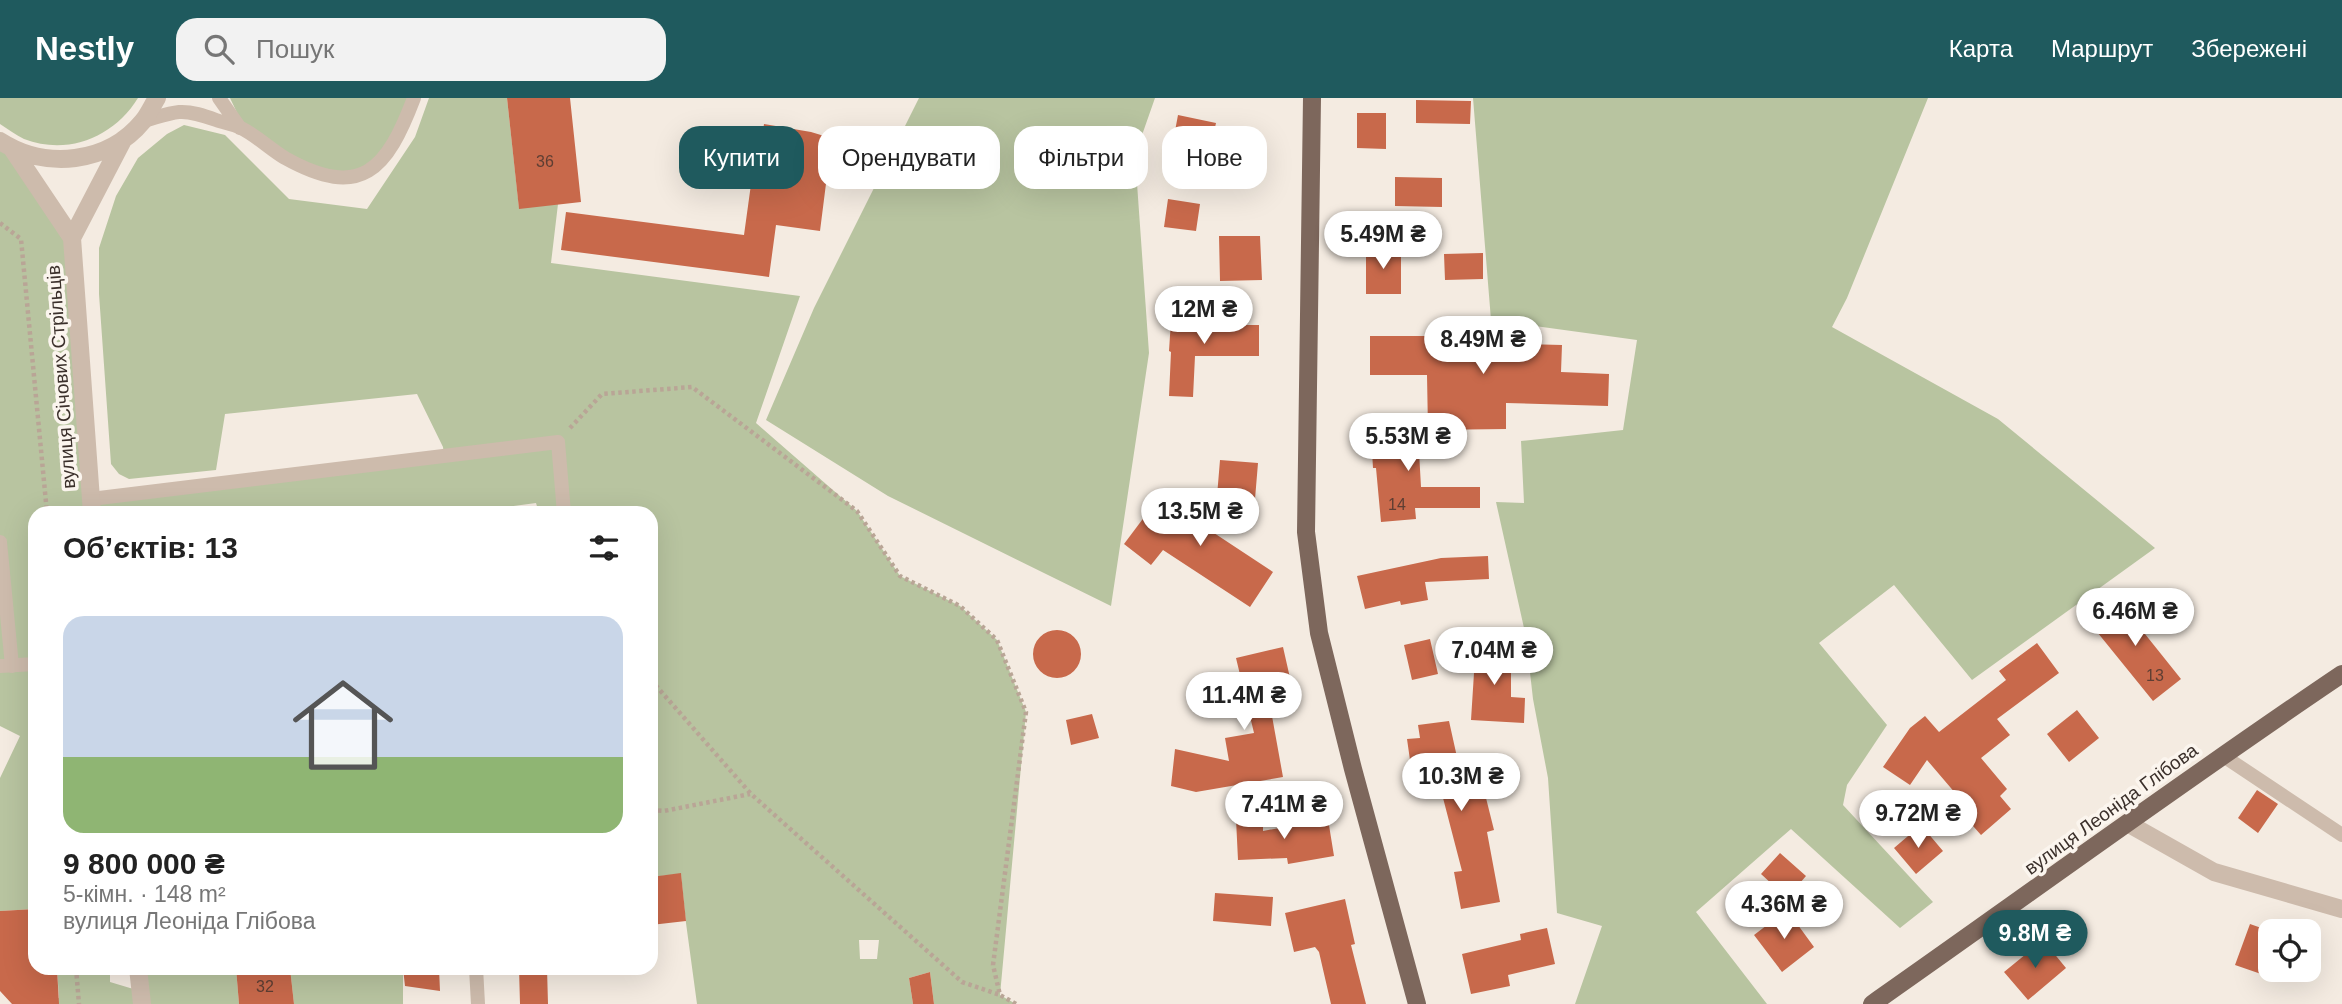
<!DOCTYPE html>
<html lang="uk">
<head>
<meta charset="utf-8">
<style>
  body { margin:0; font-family:Arial,sans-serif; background:#f2f2f2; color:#222; height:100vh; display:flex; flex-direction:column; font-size:26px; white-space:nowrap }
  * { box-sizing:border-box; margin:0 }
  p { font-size:23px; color:#767676 }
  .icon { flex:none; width:38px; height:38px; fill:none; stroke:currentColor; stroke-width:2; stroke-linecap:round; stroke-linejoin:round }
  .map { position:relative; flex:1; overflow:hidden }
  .sheet { position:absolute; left:28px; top:408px; width:630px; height:469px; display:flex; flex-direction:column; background:#fff; border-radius:21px; box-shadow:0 7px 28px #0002 }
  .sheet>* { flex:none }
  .top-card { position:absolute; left:679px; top:28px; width:665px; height:63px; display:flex; gap:14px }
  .tools { position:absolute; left:2258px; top:821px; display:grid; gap:14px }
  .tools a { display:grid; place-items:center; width:63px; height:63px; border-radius:14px; background:#fff; box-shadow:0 7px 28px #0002; font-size:35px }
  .price { position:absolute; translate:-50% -60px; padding:0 16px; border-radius:24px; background:#fff; color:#222; font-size:23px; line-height:46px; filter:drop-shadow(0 2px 4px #0008) }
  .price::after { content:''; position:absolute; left:50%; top:42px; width:21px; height:16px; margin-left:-10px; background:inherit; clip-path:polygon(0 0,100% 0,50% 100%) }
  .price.current { background:#1f5a5e; color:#fff }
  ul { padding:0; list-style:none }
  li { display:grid; align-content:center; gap:14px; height:371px; padding:0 35px }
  li span { display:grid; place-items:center; height:217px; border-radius:21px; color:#555 }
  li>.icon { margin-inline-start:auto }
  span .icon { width:126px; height:126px; fill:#fffc; stroke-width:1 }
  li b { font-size:30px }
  h2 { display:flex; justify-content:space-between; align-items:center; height:84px; padding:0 35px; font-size:30px }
  .chip { padding:0 24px; border-radius:21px; background:#fff; box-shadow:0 7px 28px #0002; font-size:24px; line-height:63px }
  .chip.current { background:#1f5a5e; color:#fff }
  header { display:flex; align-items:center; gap:42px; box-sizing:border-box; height:98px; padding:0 35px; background:#1f5a5e; color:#fff }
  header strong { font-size:33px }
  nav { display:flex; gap:38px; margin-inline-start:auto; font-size:24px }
  .search { width:490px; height:63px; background:#f2f2f2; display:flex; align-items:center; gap:18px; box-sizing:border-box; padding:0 24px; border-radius:21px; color:#767676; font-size:26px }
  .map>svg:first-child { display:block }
  .green { fill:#b8c4a0; fill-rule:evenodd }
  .building { fill:#c8694b }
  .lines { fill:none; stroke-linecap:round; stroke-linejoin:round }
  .path { stroke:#b9a596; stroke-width:4.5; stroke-dasharray:3.5 3.5; stroke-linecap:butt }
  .service { stroke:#cdbbac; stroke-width:14 }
  .minor { stroke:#cdbbac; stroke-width:18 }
  .primary { stroke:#7d675c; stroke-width:18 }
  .labels { text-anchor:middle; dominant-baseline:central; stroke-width:7; stroke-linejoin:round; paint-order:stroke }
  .number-label { font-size:16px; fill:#5e3e33 }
  .street-label { font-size:19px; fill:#3b302b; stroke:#fbf5ee }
</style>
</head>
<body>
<header>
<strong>Nestly</strong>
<div class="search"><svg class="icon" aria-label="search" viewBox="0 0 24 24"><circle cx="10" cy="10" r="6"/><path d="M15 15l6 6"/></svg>Пошук</div>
<nav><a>Карта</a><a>Маршрут</a><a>Збережені</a></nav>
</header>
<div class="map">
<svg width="2342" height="906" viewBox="0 0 2342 906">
  <rect width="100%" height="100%" fill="#f4ebe1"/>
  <!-- green -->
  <path class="green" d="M 0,0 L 138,0 C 114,39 68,58 24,41 C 16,37 8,31 0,26 Z
    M 230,0 L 413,0 L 382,64 L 348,80 L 287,61 L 240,21 Z
    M 429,0 L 507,0 L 519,110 L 558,106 L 551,165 L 800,198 L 756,325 L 857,413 L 900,478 L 960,508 L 997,542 L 1026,614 L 1000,897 L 1016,906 L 934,906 L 930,874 L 909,880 L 913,906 L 697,906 L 686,825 L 681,776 L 651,779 L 651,415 L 539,415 L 536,405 L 460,415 L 35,415 L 35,811 L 0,813 L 0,680 L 20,638 L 0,628 L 0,43 L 72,140 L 94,400 L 444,357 L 443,349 L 417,296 L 225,316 L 216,372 L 129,381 L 119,376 L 111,366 L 99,196 L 99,150 L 116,98 L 138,60 L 167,36 L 184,27 L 225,37 L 289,101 L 367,111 L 415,39 ZM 859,842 L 879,842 L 877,861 L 860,861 Z
    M 919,0 L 1155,0 L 1135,57 L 1149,255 L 1111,508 L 888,398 L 766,322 L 814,210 Z
    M 1473,0 L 1928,0 L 1847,200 L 1832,229 L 1998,321 L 2155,450 L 1972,582 L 1894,487 L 1819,545 L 1887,627 L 1847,687 L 1843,707 L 1933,804 L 1900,830 L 1791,731 L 1696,814 L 1767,906 L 1575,906 L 1602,828 L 1557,815 L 1548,680 L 1533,601 L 1526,539 L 1496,404 L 1524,405 L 1521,343 L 1623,332 L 1637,242 L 1491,222 Z
    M 57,870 L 110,870 L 110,884 L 140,893 L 138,870 L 236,870 L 239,906 L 32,906 L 34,901 L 59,900 Z
    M 290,870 L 403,870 L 403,906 L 294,906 Z"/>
  <!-- building -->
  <path class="building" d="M 507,0 L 570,0 L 581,104 L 519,111 Z
    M 1416,2 L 1471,3 L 1470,26 L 1416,25 Z
    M 1357,15 L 1386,15 L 1386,51 L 1357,50 Z
    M 1178,17 L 1216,25 L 1209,57 L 1172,49 Z
    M 764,26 L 811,34 L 854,47 L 846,65 L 829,62 L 820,133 L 776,127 L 769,179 L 561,152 L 566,114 L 744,137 L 752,79 L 756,80 Z
    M 1395,79 L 1442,80 L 1442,109 L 1395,108 Z
    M 1168,101 L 1200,106 L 1196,133 L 1164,129 Z
    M 1219,138 L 1260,138 L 1262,182 L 1220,183 Z
    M 1366,150 L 1401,151 L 1401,196 L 1366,196 Z
    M 1483,155 L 1483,181 L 1445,182 L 1444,156 Z
    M 1172,207 L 1196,209 L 1195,227 L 1259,227 L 1259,258 L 1195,258 L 1193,299 L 1169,298 L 1171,254 L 1169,253 Z
    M 1487,229 L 1488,245 L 1562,247 L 1561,274 L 1609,276 L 1608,308 L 1506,305 L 1506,331 L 1428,332 L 1427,277 L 1370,277 L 1370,238 L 1430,238 L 1430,230 Z
    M 1417,318 L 1421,389 L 1480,389 L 1480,410 L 1415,410 L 1416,421 L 1381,424 L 1376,370 L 1373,370 L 1370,320 Z
    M 1220,362 L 1258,365 L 1255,401 L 1217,398 Z
    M 1175,395 L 1220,404 L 1214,435 L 1273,474 L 1250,509 L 1163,452 L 1151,467 L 1124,446 L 1148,414 L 1168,429 Z
    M 1488,458 L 1489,481 L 1425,484 L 1428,502 L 1401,507 L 1400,503 L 1365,511 L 1357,478 L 1441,460 Z
    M 2120,498 L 2141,523 L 2137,526 L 2181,581 L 2153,603 L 2089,524 Z
    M1033 556a24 24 0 1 1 48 0a24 24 0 1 1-48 0Z
    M 1430,541 L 1438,576 L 1412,582 L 1404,547 Z
    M 2037,545 L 2059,575 L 1997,621 L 2010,637 L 1981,660 L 2007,691 L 2000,698 L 2011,711 L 1981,737 L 1950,702 L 1956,696 L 1927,662 L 1910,687 L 1883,669 L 1910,630 L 1925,618 L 1939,634 L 2006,582 L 1999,573 Z
    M 1283,549 L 1295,602 L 1270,607 L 1283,679 L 1196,694 L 1171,688 L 1175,651 L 1229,663 L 1225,640 L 1254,635 L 1236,560 Z
    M 1467,551 L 1511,551 L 1511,599 L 1525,600 L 1524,625 L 1471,622 L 1474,575 L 1467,575 Z
    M 2077,612 L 2099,640 L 2069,664 L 2047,636 Z
    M 1092,616 L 1099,640 L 1071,647 L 1066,622 Z
    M 1449,623 L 1459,668 L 1473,667 L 1477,698 L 1485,696 L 1494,732 L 1487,734 L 1500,804 L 1461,811 L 1454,774 L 1462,773 L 1436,673 L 1425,674 L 1423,660 L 1410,662 L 1407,641 L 1420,640 L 1418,627 Z
    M 2257,692 L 2278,706 L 2258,735 L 2238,720 Z
    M 1263,720 L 1263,733 L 1328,721 L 1334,758 L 1288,766 L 1287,760 L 1238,762 L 1236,721 Z
    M 1921,727 L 1943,753 L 1916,776 L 1894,750 Z
    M 1780,755 L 1806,778 L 1787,800 L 1761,776 Z
    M 681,775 L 686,823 L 651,827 L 651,779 Z
    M 1215,795 L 1273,799 L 1271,828 L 1213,823 Z
    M 1345,801 L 1355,846 L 1351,847 L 1366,906 L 1331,906 L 1319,854 L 1315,849 L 1294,854 L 1285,815 Z
    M 35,811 L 35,870 L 57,870 L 59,906 L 12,906 L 0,893 L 0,813 Z
    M 1787,812 L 1814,849 L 1782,874 L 1754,837 Z
    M 2250,826 L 2270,833 L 2270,861 L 2264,877 L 2235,867 Z
    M 1547,830 L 1555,866 L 1508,877 L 1510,888 L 1471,896 L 1462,856 L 1521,842 L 1520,836 Z
    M 2043,842 L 2066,870 L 2028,902 L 2004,874 Z
    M 236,870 L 290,870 L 294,906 L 239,906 Z
    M 403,870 L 439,870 L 440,893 L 405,888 Z
    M 519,870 L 547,870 L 548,906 L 520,906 Z
    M 930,874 L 934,906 L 913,906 L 909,880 Z"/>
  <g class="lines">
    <!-- path -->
    <path class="path" d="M 0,125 L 21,141 L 47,415
      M 570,330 L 602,296 L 692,289 L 857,413 L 900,478 L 960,508 L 997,542 L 1026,614 L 993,867 L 1000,897 L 1016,906
      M 651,582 L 751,696 L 962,884 L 1000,897
      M 651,712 L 664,713 L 750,696
      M 76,870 L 79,906"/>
    <!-- service -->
    <path class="service" d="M 219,0 L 240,30
      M 143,23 C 155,20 168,15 179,14 C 191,13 205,18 216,22 C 224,25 233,26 241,30 C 257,38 270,51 285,60 C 362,103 387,71 414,0
      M 91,401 L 558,344 L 564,415
      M 0,444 L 12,568
      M 0,568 L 35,566
      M 2222,657 L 2342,737
      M 476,870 L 478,906"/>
    <!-- minor -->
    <path class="minor" d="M 0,43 C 45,72 108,66 143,23 C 148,17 152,8 157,0
      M 13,52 L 72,140 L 92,415
      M 72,140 L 123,42
      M 2129,726 L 2214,774 L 2342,811
      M 138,870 L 142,906"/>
    <!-- primary -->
    <path class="primary" d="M 1312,0 L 1306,434 L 1319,535 L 1353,671 L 1417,906
      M 1872,906 C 2029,796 2183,683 2342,576"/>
  </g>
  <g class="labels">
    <!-- number labels -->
    <g class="number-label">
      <text x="545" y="63">36</text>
      <text x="1397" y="406">14</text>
      <text x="2155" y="577">13</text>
      <text x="265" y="888">32</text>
    </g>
    <!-- street labels -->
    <g class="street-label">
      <text transform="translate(61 279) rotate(-94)">вулиця Січових Стрільців</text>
      <text transform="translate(2111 711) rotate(-36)">вулиця Леоніда Глібова</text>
    </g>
  </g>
</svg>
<div class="tools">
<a><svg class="icon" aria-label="locate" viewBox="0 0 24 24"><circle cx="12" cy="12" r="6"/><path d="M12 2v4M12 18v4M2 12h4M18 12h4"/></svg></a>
</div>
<b class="price" style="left:1383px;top:173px">5.49M ₴</b>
<b class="price" style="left:1204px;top:248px">12M ₴</b>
<b class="price" style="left:1483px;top:278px">8.49M ₴</b>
<b class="price" style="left:1408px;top:375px">5.53M ₴</b>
<b class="price" style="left:1200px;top:450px">13.5M ₴</b>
<b class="price" style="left:2135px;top:550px">6.46M ₴</b>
<b class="price" style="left:1494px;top:589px">7.04M ₴</b>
<b class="price" style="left:1244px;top:634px">11.4M ₴</b>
<b class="price" style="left:1461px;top:715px">10.3M ₴</b>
<b class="price" style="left:1284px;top:743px">7.41M ₴</b>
<b class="price" style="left:1918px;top:752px">9.72M ₴</b>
<b class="price" style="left:1784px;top:843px">4.36M ₴</b>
<b class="price current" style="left:2035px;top:872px">9.8M ₴</b>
<div class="top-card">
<a class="chip current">Купити</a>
<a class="chip">Орендувати</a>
<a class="chip">Фільтри</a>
<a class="chip">Нове</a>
</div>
<section class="sheet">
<h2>Об’єктів: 13<svg class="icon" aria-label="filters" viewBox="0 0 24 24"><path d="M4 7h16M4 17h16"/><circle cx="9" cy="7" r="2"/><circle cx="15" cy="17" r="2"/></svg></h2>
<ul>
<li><span style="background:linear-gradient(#c9d6e8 65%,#8fb573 0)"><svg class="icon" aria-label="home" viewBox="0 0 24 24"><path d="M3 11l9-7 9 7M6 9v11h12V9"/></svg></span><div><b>9 800 000 ₴</b><p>5-кімн. · 148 m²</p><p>вулиця Леоніда Глібова</p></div></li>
</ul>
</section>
</div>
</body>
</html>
